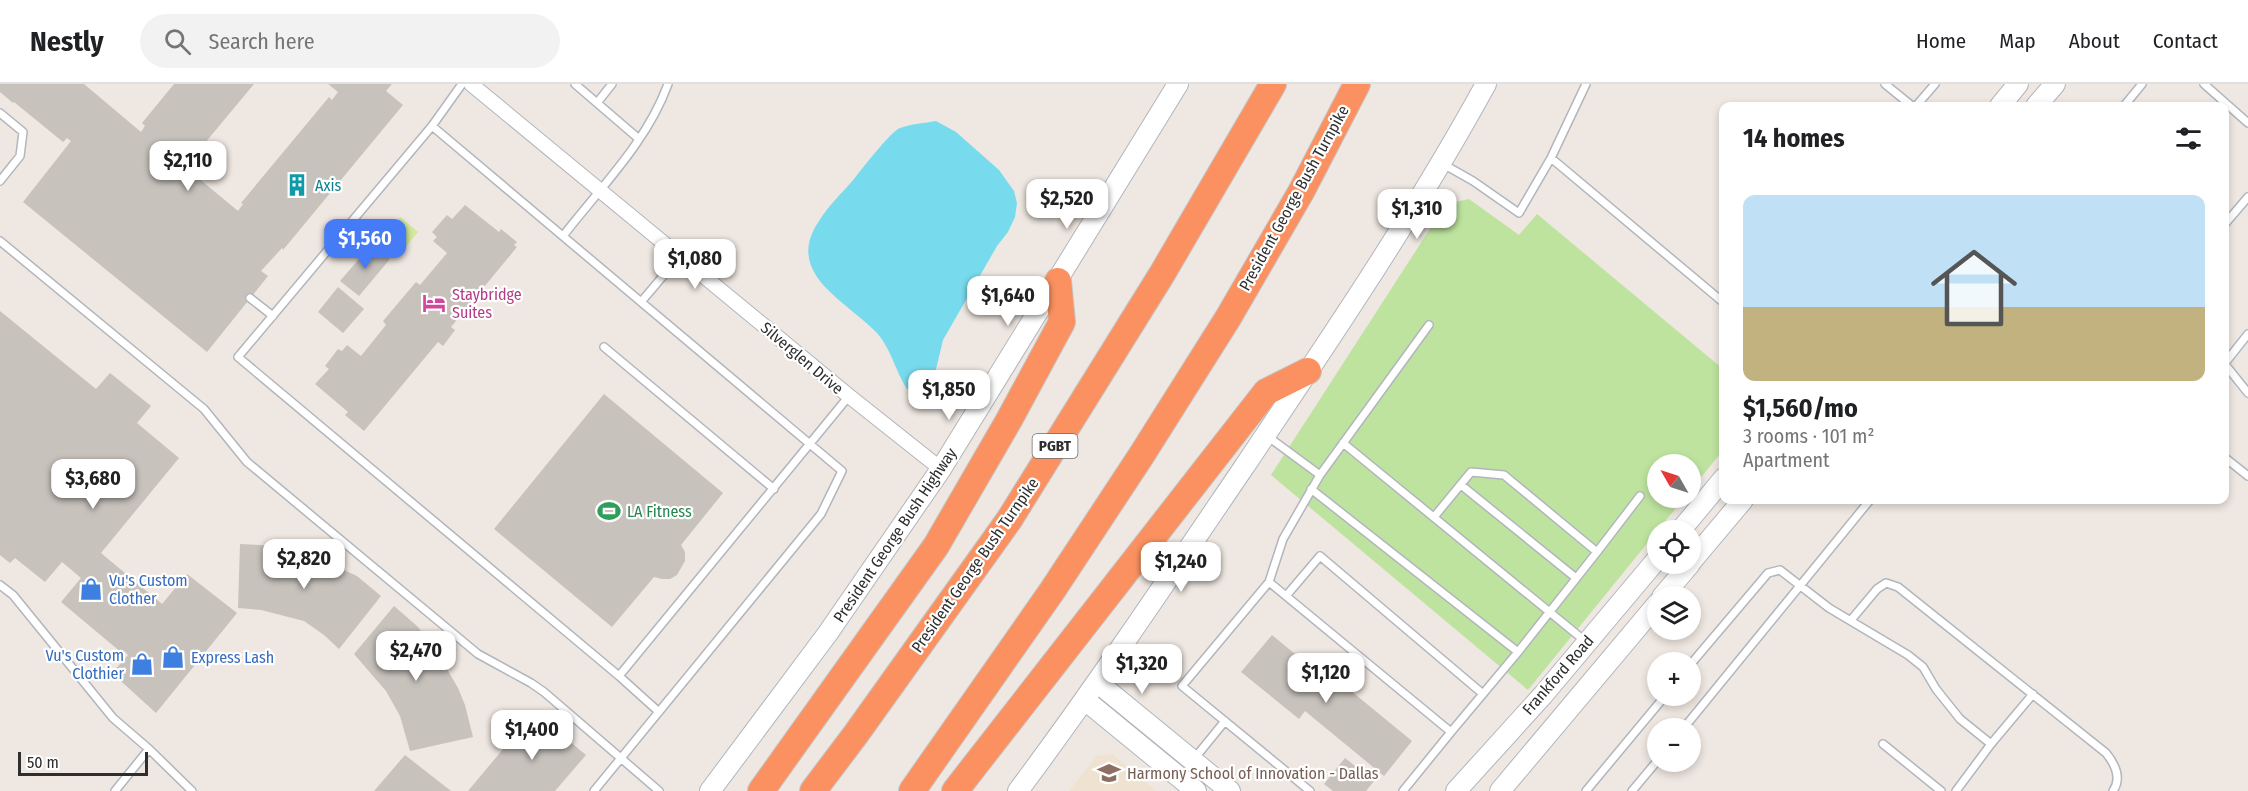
<!DOCTYPE html>
<html lang="en">
<head>
<meta charset="utf-8">
<style>
  body { margin:0; font-family:"Fira Sans Condensed",sans-serif; background:#f2f2f2; color:#202124; height:100vh; display:flex; flex-direction:column; font-size:22px; white-space:nowrap }
  * { box-sizing:border-box; margin:0 }
  p { font-size:20px; color:#757577 }
  .icon { flex:none; width:33px; height:33px; fill:none; stroke:currentColor; stroke-width:2; stroke-linecap:round; stroke-linejoin:round }
  .map { position:relative; flex:1; overflow:hidden }
  .details { position:absolute; left:1719px; top:18px; width:510px; height:402px; display:flex; flex-direction:column; background:#fff; border-radius:12px; box-shadow:0 3px 9px #0003 }
  .details>* { flex:none }
  .needle { width:39px; rotate:309deg }
  .controls { position:absolute; left:1647px; top:370px; display:grid; gap:12px }
  .controls a { display:grid; place-items:center; width:54px; height:54px; border-radius:50%; background:#fff; box-shadow:0 3px 9px #0003; font-size:30px }
  .scale { position:absolute; left:18px; bottom:15px; width:130px; box-sizing:border-box; padding-left:6px; border:3px solid #2e2e2e; border-top:0; font-size:16px; line-height:21px; white-space:nowrap; color:#2e2e2e; -webkit-text-stroke:4px #fff; paint-order:stroke }
  .price { position:absolute; translate:-50% -51px; padding:0 14px; border-radius:12px; background:#fff; color:#222; font-size:20px; line-height:39px; filter:drop-shadow(0 2px 3px #0008) }
  .price::after { content:''; position:absolute; left:50%; top:36px; width:18px; height:14px; margin-left:-9px; background:inherit; clip-path:polygon(0 0,100% 0,50% 100%) }
  .price.current { background:#467bf7; color:#fff }
  ul { padding:0; list-style:none }
  li { display:grid; align-content:center; gap:12px; height:318px; padding:0 24px }
  li span { display:grid; place-items:center; height:186px; border-radius:12px; color:#555 }
  li>.icon { margin-inline-start:auto }
  span .icon { width:108px; height:108px; fill:#fffc; stroke-width:1 }
  li b { font-size:26px }
  h2 { display:flex; justify-content:space-between; align-items:center; height:72px; padding:0 24px; font-size:26px }
  header { display:flex; align-items:center; gap:36px; box-sizing:border-box; height:84px; padding:0 30px; background:#fff; border-bottom:2px solid #e0e0e0 }
  header strong { font-size:28px }
  nav { display:flex; gap:33px; margin-inline-start:auto; font-size:21px }
  .search { width:420px; height:54px; background:#f2f2f2; display:flex; align-items:center; gap:15px; box-sizing:border-box; padding:0 21px; border-radius:33px; color:#757577; font-size:22px }
  .map>svg:first-child { display:block }
  .education { fill:#efe2d1 }
  .green { fill:#bee39f }
  .pitch { fill:#d2ea9c }
  .water { fill:#78dbed }
  .building { fill:#c8c2bc }
  .lines { fill:none; stroke-linecap:round; stroke-linejoin:round }
  .lane-casing { stroke:#b1b5bd; stroke-width:10 }
  .street-casing { stroke:#b1b5bd; stroke-width:16 }
  .secondary-casing { stroke:#b1b5bd; stroke-width:22 }
  .highway-casing { stroke:#c4c4c4; stroke-width:28 }
  .lane { stroke:#fff; stroke-width:7 }
  .street { stroke:#fff; stroke-width:14 }
  .secondary { stroke:#fff; stroke-width:20 }
  .highway { stroke:#fb9160; stroke-width:26 }
  .labels { text-anchor:middle; dominant-baseline:central; stroke-width:4.5; stroke-linejoin:round; paint-order:stroke }
  .shield { fill:#fff; stroke:#6d6d6d; stroke-width:1.5 }
  .shield-label { font-size:15px; font-weight:bold; fill:#2e2e2e }
  .culture-label { font-size:16px; fill:#0d838f; stroke:#fff; text-anchor:start }
  .street-label { font-size:16px; fill:#2e2e2e; stroke:#fff }
  .hotel-label { font-size:16px; fill:#b23c85; stroke:#fff; text-anchor:start }
  .leisure-label { font-size:16px; fill:#27864d; stroke:#fff; text-anchor:start }
  .shop-label { font-size:16px; fill:#366cbe; stroke:#fff; text-anchor:start }
  .education-label { font-size:16px; fill:#785e54; stroke:#fff; text-anchor:start }
</style>
</head>
<body>
<header>
<strong>Nestly</strong>
<div class="search"><svg class="icon" aria-label="search" viewBox="0 0 24 24"><circle cx="10" cy="10" r="6"/><path d="M15 15l6 6"/></svg>Search here</div>
<nav><a>Home</a><a>Map</a><a>About</a><a>Contact</a></nav>
</header>
<div class="map">
<svg width="2248" height="707" viewBox="0 0 2248 707">
  <rect width="100%" height="100%" fill="#efe7e1"/>
  <!-- education -->
  <path class="education" d="M 1112,670 L 1156,707 L 1069,707 L 1097,672 Z"/>
  <!-- green -->
  <path class="green" d="M 1469,115 L 1519,151 L 1537,130 L 1723,285 L 1723,366 L 1691,406 L 1690,381 L 1658,381 L 1658,414 L 1684,414 L 1528,606 L 1271,391 L 1446,120 Z"/>
  <!-- pitch -->
  <path class="pitch" d="M 400,133 L 418,148 L 403,166 L 384,151 Z"/>
  <!-- water -->
  <path class="water" d="M 936,37 L 956,48 L 999,86 L 1014,107 L 1017,119 L 1015,133 L 1008,148 L 997,162 L 943,256 L 932,302 L 907,305 C 895,287 892,266 877,249 C 847,217 783,190 819,137 C 828,122 843,108 854,95 C 862,85 891,47 900,44 C 911,40 925,39 936,37 Z"/>
  <!-- building -->
  <path class="building" d="M 0,0 L 84,0 L 141,48 L 145,42 L 142,39 L 174,0 L 254,0 L 185,83 L 238,127 L 243,120 L 241,119 L 329,13 L 332,16 L 338,8 L 328,0 L 392,0 L 386,7 L 403,21 L 283,166 L 282,164 L 261,187 L 268,192 L 207,268 L 23,118 L 71,57 L 67,54 L 63,58 L 14,18 L 13,19 L 0,8 Z
    M 465,121 L 499,148 L 501,145 L 517,158 L 514,161 L 517,163 L 451,243 L 455,246 L 443,262 L 438,258 L 364,347 L 345,331 L 348,328 L 315,300 L 329,285 L 325,282 L 338,265 L 342,267 L 347,261 L 361,272 L 386,241 L 383,237 L 416,198 L 420,201 L 447,169 L 433,157 L 437,153 L 432,148 L 447,131 L 452,135 Z
    M 372,160 L 390,175 L 359,212 L 340,197 Z
    M 338,203 L 364,225 L 343,249 L 318,228 Z
    M 0,227 L 96,305 L 110,289 L 151,322 L 137,339 L 179,374 L 101,469 L 162,520 L 187,490 L 237,529 L 156,629 L 112,589 L 128,571 L 124,567 L 122,569 L 61,518 L 81,494 L 62,478 L 45,498 L 15,474 L 10,479 L 0,471 Z
    M 604,310 L 723,409 L 681,461 L 685,468 L 685,477 L 677,491 L 670,495 L 662,495 L 654,493 L 612,543 L 494,445 Z
    M 240,460 L 261,461 L 315,473 L 357,492 L 381,512 L 339,565 L 324,551 L 304,537 L 261,526 L 238,524 Z
    M 394,522 L 417,542 L 433,561 L 458,604 L 465,621 L 473,653 L 410,667 L 400,632 L 386,607 L 354,570 Z
    M 1272,551 L 1323,593 L 1328,588 L 1412,657 L 1384,692 L 1305,627 L 1299,635 L 1241,588 Z
    M 534,628 L 586,671 L 555,707 L 468,707 Z
    M 405,671 L 451,707 L 374,707 Z
    M 1345,674 L 1374,697 L 1366,707 L 1333,707 L 1324,700 Z"/>
  <g class="lines">
    <!-- lane casing -->
    <g class="lane-casing">
      <path id="lane" d="M 462,0 L 432,42 L 238,273 L 619,592 L 659,628
        M 575,0 L 639,55
        M 1885,0 L 1912,22
        M 2204,0 L 2248,39
        M 597,19 L 612,0
        M 1916,22 L 1935,0
        M 2124,22 L 2142,0
        M 0,29 L 23,48 L 20,72 L 0,97
        M 432,42 L 842,387 L 821,430 L 594,707
        M 1551,74 L 1724,219
        M 1443,80 L 1473,97 L 1519,129 L 1551,74 L 1586,0
        M 2224,141 L 2248,113
        M 563,152 C 600,104 647,58 668,0
        M 0,157 L 204,325 L 247,378 L 478,570 L 531,599 L 544,608 L 659,707
        M 250,214 L 273,232
        M 641,218 L 680,172
        M 604,263 L 774,405
        M 2224,279 L 2248,309
        M 2225,279 L 2248,250
        M 1267,352 L 1320,391 L 1429,241
        M 1343,359 L 1585,557
        M 2224,373 L 2248,392
        M 1461,401 L 1576,494
        M 1311,405 L 1518,568
        M 1434,433 L 1471,388 L 1504,391 L 1597,468 L 1518,568 L 1451,648
        M 1597,468 L 1640,412
        M 1269,498 L 1283,455 L 1320,391
        M 0,501 L 13,511 L 113,634 L 149,665 L 192,707
        M 1286,512 L 1320,472 L 1483,610
        M 1851,536 L 1877,505 L 1886,499 L 1898,503 L 2106,669 C 2115,680 2122,694 2113,707
        M 1690,581 L 1768,489 L 1780,486 L 1829,524 L 1908,571 L 1923,583 L 1936,605 L 1960,635 L 1991,660 L 1956,707
        M 619,592 L 849,312
        M 1683,645 L 1870,416
        M 1883,660 L 1941,707
        M 1991,660 L 2033,610
        M 1194,675 L 1225,637
        M 115,707 L 149,665
        M 1310,707 L 1182,602 L 1269,498 L 1451,648 L 1403,707
        M 1586,707 L 1665,612
        M 1632,707 L 1658,676"/>
    </g>
    <!-- street casing -->
    <g class="street-casing">
      <path id="street" d="M 471,0 L 849,312 L 941,385"/>
    </g>
    <!-- secondary casing -->
    <g class="secondary-casing">
      <path id="secondary" d="M 2000,22 L 2018,0
        M 2036,22 L 2055,0
        M 1680,447 L 1724,394
        M 1690,479 L 1743,416
        M 1662,513 L 1690,480
        M 1097,598 L 1230,707
        M 1085,616 L 1196,707
        M 710,707 L 828,549 L 941,385 L 1178,0
        M 1018,707 C 1097,601 1170,492 1244,383 C 1328,258 1413,133 1486,0
        M 1456,707 L 1543,611 L 1658,474
        M 1500,707 L 1658,519"/>
    </g>
    <!-- highway casing -->
    <g class="highway-casing">
      <path id="highway" d="M 761,707 L 936,462 L 1009,336 L 1062,238 L 1058,197
        M 813,707 L 856,650 L 1009,436 L 1162,190 L 1273,0
        M 912,707 L 1052,507 L 1141,372 L 1228,234 L 1301,108 L 1357,0
        M 955,707 L 1266,308 L 1308,287"/>
    </g>
    <!-- lane -->
    <use href="#lane" class="lane"/>
    <!-- street -->
    <use href="#street" class="street"/>
    <!-- secondary -->
    <use href="#secondary" class="secondary"/>
    <!-- highway -->
    <use href="#highway" class="highway"/>
  </g>
  <!-- icons -->
  <defs>
    <g id="building-bare" transform="scale(1.8)"><path d="M-4-6H4V6H1V3H-1V6H-4ZM-2.5-4.3h1.7v1.8h-1.7ZM.8-4.3h1.7v1.8H.8ZM-2.5-1h1.7V.8h-1.7ZM.8-1h1.7V.8H.8Z" fill="#0f9aa8" stroke="#fff" stroke-width="2.5" paint-order="stroke"/></g>
    <g id="hotel-bare" transform="scale(1.8)"><path d="M-6-4.5h1.5V1H6V5H4.5V3h-9V5H-6ZM-4 0a1.8 1.8 0 1 1 3.6 0ZM.5 0V-2.5h3Q6-2.5 6 0Z" fill="#d1479c" stroke="#fff" stroke-width="2.5" paint-order="stroke"/></g>
    <g id="stadium-bare" transform="scale(1.8)"><path d="M0-5a6.5 5 0 1 0 0 10a6.5 5 0 1 0 0-10ZM-3.5-1.8h7v3.6h-7Z" fill="#2e9e5b" stroke="#fff" stroke-width="2.5" paint-order="stroke"/></g>
    <g id="shop-bare" transform="scale(1.8)"><path d="M-5-2.5h2.3a2.7 3.5 0 0 1 5.4 0H5L5.5 6h-11ZM-1.5-2.5h3a1.5 2.3 0 0 0-3 0Z" fill="#3f7fe0" stroke="#fff" stroke-width="2.5" paint-order="stroke"/></g>
    <g id="school-bare" transform="scale(1.8)"><path d="M0-5L7-2L0 1L-7-2ZM-4 1L0 2.5L4 1V4Q0 6-4 4Z" fill="#8d6e63" stroke="#fff" stroke-width="2.5" paint-order="stroke"/></g>
  </defs>
  <g fill-rule="evenodd">
    <use href="#building-bare" x="297" y="101"/>
    <use href="#hotel-bare" x="434" y="219"/>
    <use href="#stadium-bare" x="609" y="427"/>
    <use href="#shop-bare" x="91" y="505"/>
    <use href="#shop-bare" x="173" y="573"/>
    <use href="#shop-bare" x="142" y="580"/>
    <use href="#school-bare" x="1109" y="689"/>
  </g>
  <g class="labels">
    <!-- shield labels -->
    <rect class="shield" x="1032.5" y="350" width="45" height="24" rx="4.5"/>
    <g class="shield-label">
      <text x="1055" y="362">PGBT</text>
    </g>
    <!-- culture labels -->
    <g class="culture-label">
      <text x="315" y="101">Axis</text>
    </g>
    <!-- street labels -->
    <g class="street-label">
      <text transform="translate(1294 114) rotate(-61)">President George Bush Turnpike</text>
      <text transform="translate(802 274) rotate(40)">Silverglen Drive</text>
      <text transform="translate(895 451) rotate(-56)">President George Bush Highway</text>
      <text transform="translate(975 481) rotate(-55)">President George Bush Turnpike</text>
      <text transform="translate(1558 591) rotate(-49)">Frankford Road</text>
    </g>
    <!-- hotel labels -->
    <g class="hotel-label">
      <text x="452" y="210">Staybridge<tspan x="452" dy="18">Suites</tspan></text>
    </g>
    <!-- leisure labels -->
    <g class="leisure-label">
      <text x="627" y="427">LA Fitness</text>
    </g>
    <!-- shop labels -->
    <g class="shop-label">
      <text x="109" y="496">Vu's Custom<tspan x="109" dy="18">Clother</tspan></text>
      <text x="124" y="571" text-anchor="end">Vu's Custom<tspan x="124" dy="18">Clothier</tspan></text>
      <text x="191" y="573">Express Lash</text>
    </g>
    <!-- education labels -->
    <g class="education-label">
      <text x="1127" y="689">Harmony School of Innovation - Dallas</text>
    </g>
  </g>
</svg>
<div class="controls">
<a><svg class="needle" viewBox="-14 -14 28 28"><path d="M0-13l5 13h-10z" fill="#e53935"/><path d="M0 13l5-13h-10z" fill="#757577"/></svg></a>
<a><svg class="icon" aria-label="locate" viewBox="0 0 24 24"><circle cx="12" cy="12" r="6"/><path d="M12 2v4M12 18v4M2 12h4M18 12h4"/></svg></a>
<a><svg class="icon" aria-label="layers" viewBox="0 0 24 24"><path d="M12 4l9 5-9 5-9-5zM3 14l9 5 9-5"/></svg></a>
<a>+</a>
<a>−</a>
</div>
<div class="scale">50 m</div>
<b class="price" style="left:188px;top:108px">$2,110</b>
<b class="price" style="left:1067px;top:146px">$2,520</b>
<b class="price" style="left:1417px;top:156px">$1,310</b>
<b class="price current" style="left:365px;top:186px">$1,560</b>
<b class="price" style="left:695px;top:206px">$1,080</b>
<b class="price" style="left:1008px;top:243px">$1,640</b>
<b class="price" style="left:949px;top:337px">$1,850</b>
<b class="price" style="left:93px;top:426px">$3,680</b>
<b class="price" style="left:304px;top:506px">$2,820</b>
<b class="price" style="left:1181px;top:509px">$1,240</b>
<b class="price" style="left:416px;top:598px">$2,470</b>
<b class="price" style="left:1142px;top:611px">$1,320</b>
<b class="price" style="left:1326px;top:620px">$1,120</b>
<b class="price" style="left:532px;top:677px">$1,400</b>
<section class="details">
<h2>14 homes<svg class="icon" aria-label="filters" viewBox="0 0 24 24"><path d="M4 7h16M4 17h16"/><circle cx="9" cy="7" r="2"/><circle cx="15" cy="17" r="2"/></svg></h2>
<ul>
<li><span style="background:linear-gradient(#bfe0f5 60%,#c2b280 0)"><svg class="icon" aria-label="home" viewBox="0 0 24 24"><path d="M3 11l9-7 9 7M6 9v11h12V9"/></svg></span><div><b>$1,560/mo</b><p>3 rooms · 101 m²</p><p>Apartment</p></div></li>
</ul>
</section>
</div>
</body>
</html>
